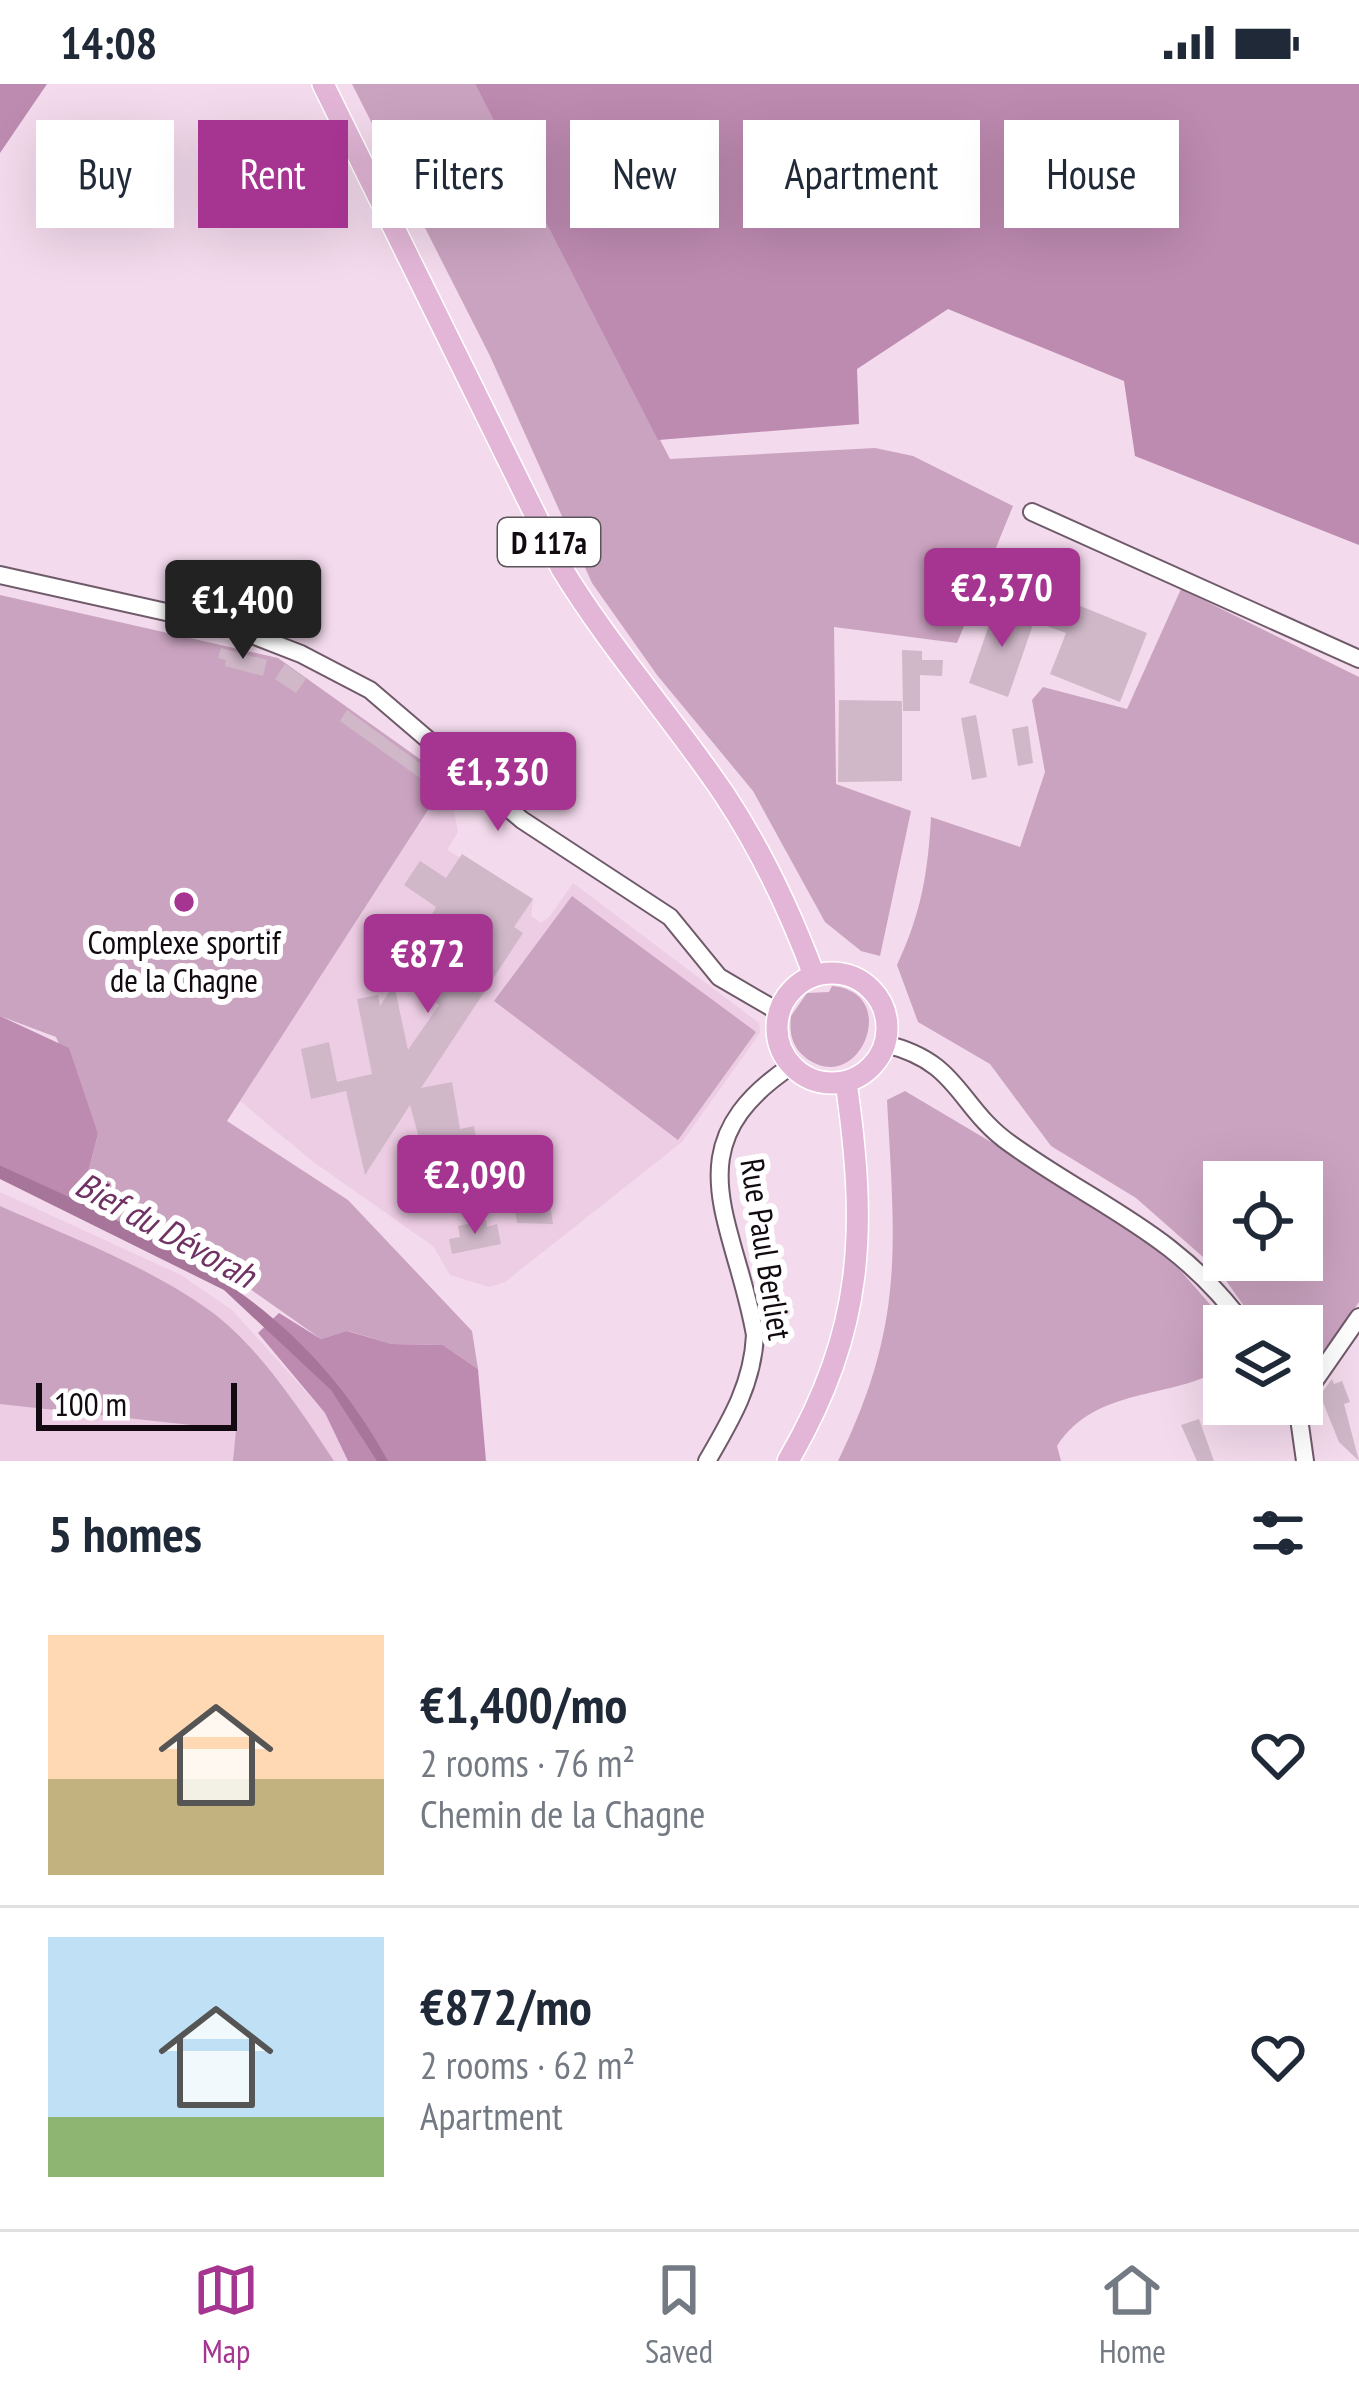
<!DOCTYPE html>
<html lang="en">
<head>
<meta charset="utf-8">
<style>
  body { margin:0; font-family:"PT Sans Narrow",sans-serif; background:#f6f6f7; color:#1f2937; height:100vh; display:flex; flex-direction:column; font-size:45px; white-space:nowrap }
  * { box-sizing:border-box; margin:0 }
  p { font-size:39px; color:#747a83 }
  .icon { flex:none; width:66px; height:66px; fill:none; stroke:currentColor; stroke-width:2; stroke-linecap:round; stroke-linejoin:round }
  .map { position:relative; height:1377px; overflow:hidden }
  .side { display:flex; flex-direction:column; background:#fff; flex:1 }
  .side>* { flex:none }
  .hud { position:absolute; left:36px; top:36px; width:1287px; height:108px; display:flex; gap:24px }
  .tools { position:absolute; left:1203px; top:1077px; display:grid; gap:24px }
  .tools a { display:grid; place-items:center; width:120px; height:120px; border-radius:0px; background:#fff; box-shadow:0 12px 48px #0002; font-size:60px }
  .scale { position:absolute; left:36px; bottom:30px; width:201px; box-sizing:border-box; padding-left:12px; border:6px solid #120a10; border-top:0; font-size:33px; line-height:42px; white-space:nowrap; color:#120a10; -webkit-text-stroke:9px #fff; paint-order:stroke }
  .price { position:absolute; translate:-50% -102px; padding:0 27px; border-radius:12px; background:#a63591; color:#fff; font-size:39px; line-height:78px; filter:drop-shadow(0 3px 6px #0008) }
  .price::after { content:''; position:absolute; left:50%; top:72px; width:36px; height:27px; margin-left:-18px; background:inherit; clip-path:polygon(0 0,100% 0,50% 100%) }
  .price.on { background:#222; color:#fff }
  ul { padding:0; list-style:none }
  li { display:flex; align-items:center; gap:36px; height:300px; padding:0 48px }
  li+li { border-top:3px solid #e0e1e3 }
  li span { display:grid; place-items:center; flex:none; width:336px; height:240px; border-radius:0px; color:#555 }
  li>.icon { margin-inline-start:auto }
  span .icon { width:144px; height:144px; fill:#fffc; stroke-width:1 }
  li b { font-size:51px }
  h2 { display:flex; justify-content:space-between; align-items:center; height:144px; padding:0 48px; font-size:51px }
  .chip { padding:0 42px; border-radius:0px; background:#fff; box-shadow:0 12px 48px #0002; font-size:42px; line-height:108px }
  .chip.on { background:#a63591; color:#fff }
  .status { display:flex; justify-content:space-between; align-items:center; height:84px; padding:0 60px; background:#fff; direction:ltr }
  .status svg { height:33px; fill:currentColor }
  .tab-bar { display:flex; justify-content:space-around; align-items:center; height:168px; border-top:3px solid #e0e1e3; background:#fff; font-size:33px; color:#747a83 }
  .tab-bar a { display:grid; justify-items:center; gap:6px }
  .tab-bar .on { color:#a63591 }
  .map>svg:first-child { display:block }
  .built { fill:#edcde4 }
  .green { fill:#caa3c0; fill-rule:evenodd }
  .forest { fill:#bd8ab0 }
  .water { fill:#a67599 }
  .building { fill:#d0b8c9 }
  .lines { fill:none; stroke-linecap:round; stroke-linejoin:round }
  .minor-casing { stroke:#6f5a6a; stroke-width:20 }
  .major-casing { stroke:#fff; stroke-width:24 }
  .minor { stroke:#fff; stroke-width:16 }
  .major { stroke:#e3b6d7; stroke-width:21 }
  .poi-dot { fill:#a63591; stroke:#fff; stroke-width:4.5 }
  .labels { text-anchor:middle; dominant-baseline:central; stroke-width:12; stroke-linejoin:round; paint-order:stroke }
  .shield { fill:#fff; stroke:#595458; stroke-width:3 }
  .shield-label { font-size:30px; font-weight:bold; fill:#120a10 }
  .poi-label { font-size:33px; fill:#120a10; stroke:#fff }
  .street-label { font-size:33px; fill:#120a10; stroke:#fff }
  .water-label { font-size:36px; font-style:italic; fill:#703163; stroke:#fff }
</style>
</head>
<body>
<div class="status"><b>14:08</b><svg viewBox="0 0 49 12"><path d="M0 12V9h3v3zM5 12V6h3v6zM10 12V3h3v9zM15 12V0h3v12zM26 1h20v11H26zM47 4h2v5h-2z"/></svg></div>
<div class="map">
<svg width="1359" height="1377" viewBox="0 0 1359 1377">
  <rect width="100%" height="100%" fill="#f3daec"/>
  <!-- built -->
  <path class="built" d="M 442,704 L 451,711 L 458,748 L 447,766 L 533,815 L 531,832 L 541,839 L 550,832 L 573,799 L 759,939 L 760,949 L 682,1058 L 505,1198 L 489,1203 L 450,1191 L 433,1162 L 312,1077 L 240,1017 Z
    M 0,1108 L 181,1191 L 232,1226 L 325,1329 L 348,1377 L 0,1377 Z"/>
  <!-- green -->
  <path class="green" d="M 352,0 L 475,0 L 670,375 L 875,364 L 913,372 L 1013,422 L 957,559 L 834,543 L 836,700 L 911,727 L 880,872 L 861,867 L 825,838 L 753,707 L 657,591 L 592,499 L 490,272 Z
    M 1181,505 L 1359,593 L 1359,1218 L 1306,1299 L 1302,1242 L 1258,1242 L 1220,1188 L 1136,1114 L 1051,1062 L 990,980 L 918,938 L 897,881 C 921,830 928,789 931,733 L 1020,763 L 1045,688 L 1032,616 L 1043,603 L 1127,625 ZM 1224,1098 L 1302,1098 L 1302,1176 L 1224,1176 Z
    M 0,511 L 278,574 L 448,695 L 227,1037 L 348,1116 L 472,1247 L 478,1285 L 443,1261 L 392,1260 L 348,1247 L 321,1255 L 250,1205 L 80,1119 L 98,1050 L 56,953 L 0,932 Z
    M 572,812 L 756,948 L 678,1056 L 494,917 Z
    M 832,902 C 903,908 859,1014 806,974 C 792,963 789,949 791,932 L 807,909 L 829,908 Z
    M 905,1007 L 1129,1140 L 1180,1186 L 1229,1242 L 1224,1242 L 1224,1284 C 1170,1316 1096,1302 1057,1362 L 1061,1377 L 838,1377 C 905,1240 895,1163 887,1016 Z
    M 0,1122 C 70,1153 146,1181 209,1226 C 258,1261 301,1327 334,1377 L 233,1377 L 236,1346 L 0,1320 Z"/>
  <!-- forest -->
  <path class="forest" d="M 0,0 L 47,0 L 0,69 Z
    M 475,0 L 1359,0 L 1359,461 L 1135,372 L 1124,297 L 948,225 L 857,285 L 859,340 L 658,356 Z
    M 0,932 L 69,964 L 98,1050 L 80,1119 L 0,1081 Z
    M 279,1229 L 321,1255 L 347,1247 L 392,1260 L 443,1261 L 478,1285 L 486,1377 L 348,1377 L 325,1329 L 258,1249 Z"/>
  <!-- water -->
  <path class="water" d="M 0,1081 C 163,1157 297,1211 388,1377 L 377,1377 L 331,1306 L 224,1206 L 0,1095 Z"/>
  <!-- building -->
  <path class="building" d="M 1058,513 L 1147,549 L 1120,618 L 1050,590 L 1066,549 L 1047,542 Z
    M 997,518 L 1036,532 L 1008,613 L 969,599 Z
    M 221,564 L 267,576 L 263,592 L 225,582 L 226,576 L 218,574 Z
    M 902,566 L 922,567 L 922,576 L 943,576 L 942,592 L 920,591 L 920,627 L 903,627 Z
    M 285,580 L 306,595 L 296,609 L 275,595 Z
    M 839,616 L 902,617 L 902,697 L 838,698 Z
    M 347,626 L 444,697 L 437,706 L 340,637 Z
    M 976,631 L 987,693 L 972,696 L 961,634 Z
    M 1028,642 L 1033,679 L 1018,682 L 1012,645 Z
    M 462,770 L 533,815 L 514,843 L 523,849 L 421,1004 L 452,998 L 460,1045 L 474,1042 L 480,1077 L 429,1091 L 410,1021 L 365,1091 L 346,1007 L 311,1015 L 301,965 L 329,958 L 337,998 L 372,990 L 357,915 L 378,911 L 380,922 L 394,900 L 408,966 L 439,921 L 398,894 L 436,823 L 404,801 L 420,777 L 446,794 Z
    M 537,1108 L 538,1114 L 549,1112 L 553,1140 L 517,1139 L 514,1120 Z
    M 486,1136 L 487,1143 L 497,1140 L 501,1160 L 452,1170 L 449,1155 L 460,1153 L 458,1142 Z
    M 1332,1295 L 1334,1300 L 1342,1297 L 1350,1318 L 1344,1320 L 1359,1377 L 1339,1358 L 1320,1311 Z
    M 1199,1335 L 1214,1377 L 1197,1377 L 1181,1341 Z"/>
  <g class="lines">
    <!-- minor casing -->
    <g class="minor-casing">
      <path id="minor" d="M 1032,428 L 1359,575
        M 0,491 L 229,542 L 301,570 L 370,606 L 522,736 L 670,833 L 719,893 L 779,928
        M 885,960 C 961,978 957,1023 1012,1061 C 1099,1123 1178,1150 1245,1242
        M 1302,1315 L 1359,1233
        M 1297,1320 L 1305,1377
        M 707,1377 C 731,1336 753,1299 755,1251 C 735,1136 670,1063 791,982"/>
    </g>
    <!-- major casing -->
    <g class="major-casing">
      <path id="major" d="M 323,0 L 562,485 C 611,565 672,633 724,710 C 762,767 790,827 814,891
        M777 944a55 55 0 1 1 110 0a55 55 0 1 1-110 0Z
        M 788,1377 C 865,1244 867,1146 846,998"/>
    </g>
    <!-- minor -->
    <use href="#minor" class="minor"/>
    <!-- major -->
    <use href="#major" class="major"/>
  </g>
  <!-- markers -->
  <circle class="poi-dot" cx="184" cy="818" r="12"/>
  <g class="labels">
    <!-- shield labels -->
    <rect class="shield" x="498" y="434" width="102" height="48" rx="9"/>
    <g class="shield-label">
      <text x="549" y="458">D 117a</text>
    </g>
    <!-- poi labels -->
    <g class="poi-label">
      <text x="184" y="857">Complexe sportif<tspan x="184" dy="38">de la Chagne</tspan></text>
    </g>
    <!-- street labels -->
    <g class="street-label">
      <text transform="translate(767 1165) rotate(81)">Rue Paul Berliet</text>
    </g>
    <!-- water labels -->
    <g class="water-label">
      <text transform="translate(166 1145) rotate(29)">Bief du Dévorah</text>
    </g>
  </g>
</svg>
<div class="tools">
<a><svg class="icon" aria-label="locate" viewBox="0 0 24 24"><circle cx="12" cy="12" r="6"/><path d="M12 2v4M12 18v4M2 12h4M18 12h4"/></svg></a>
<a><svg class="icon" aria-label="layers" viewBox="0 0 24 24"><path d="M12 4l9 5-9 5-9-5zM3 14l9 5 9-5"/></svg></a>
</div>
<div class="scale">100 m</div>
<b class="price" style="left:1002px;top:566px">€2,370</b>
<b class="price on" style="left:243px;top:578px">€1,400</b>
<b class="price" style="left:498px;top:750px">€1,330</b>
<b class="price" style="left:428px;top:932px">€872</b>
<b class="price" style="left:475px;top:1153px">€2,090</b>
<div class="hud">
<a class="chip">Buy</a>
<a class="chip on">Rent</a>
<a class="chip">Filters</a>
<a class="chip">New</a>
<a class="chip">Apartment</a>
<a class="chip">House</a>
</div>
</div>
<section class="side">
<h2>5 homes<svg class="icon" aria-label="filters" viewBox="0 0 24 24"><path d="M4 7h16M4 17h16"/><circle cx="9" cy="7" r="2"/><circle cx="15" cy="17" r="2"/></svg></h2>
<ul>
<li><span style="background:linear-gradient(#ffd9b3 60%,#c2b280 0)"><svg class="icon" aria-label="home" viewBox="0 0 24 24"><path d="M3 11l9-7 9 7M6 9v11h12V9"/></svg></span><div><b>€1,400/mo</b><p>2 rooms · 76 m²</p><p>Chemin de la Chagne</p></div><svg class="icon" aria-label="heart" viewBox="0 0 24 24"><path d="M12 20l-8-8c-3-5 5-10 8-4 3-6 11-1 8 4z"/></svg></li>
<li><span style="background:linear-gradient(#bfe0f5 75%,#8fb573 0)"><svg class="icon" aria-label="home" viewBox="0 0 24 24"><path d="M3 11l9-7 9 7M6 9v11h12V9"/></svg></span><div><b>€872/mo</b><p>2 rooms · 62 m²</p><p>Apartment</p></div><svg class="icon" aria-label="heart" viewBox="0 0 24 24"><path d="M12 20l-8-8c-3-5 5-10 8-4 3-6 11-1 8 4z"/></svg></li>
</ul>
</section>
<nav class="tab-bar">
<a class="on"><svg class="icon" aria-label="map" viewBox="0 0 24 24"><path d="M3 6l6-2 6 2 6-2v14l-6 2-6-2-6 2zM9 4v14M15 6v14"/></svg>Map</a>
<a><svg class="icon" aria-label="saved" viewBox="0 0 24 24"><path d="M7 4h10v16l-5-4-5 4z"/></svg>Saved</a>
<a><svg class="icon" aria-label="home" viewBox="0 0 24 24"><path d="M3 11l9-7 9 7M6 9v11h12V9"/></svg>Home</a>
</nav>
</body>
</html>
